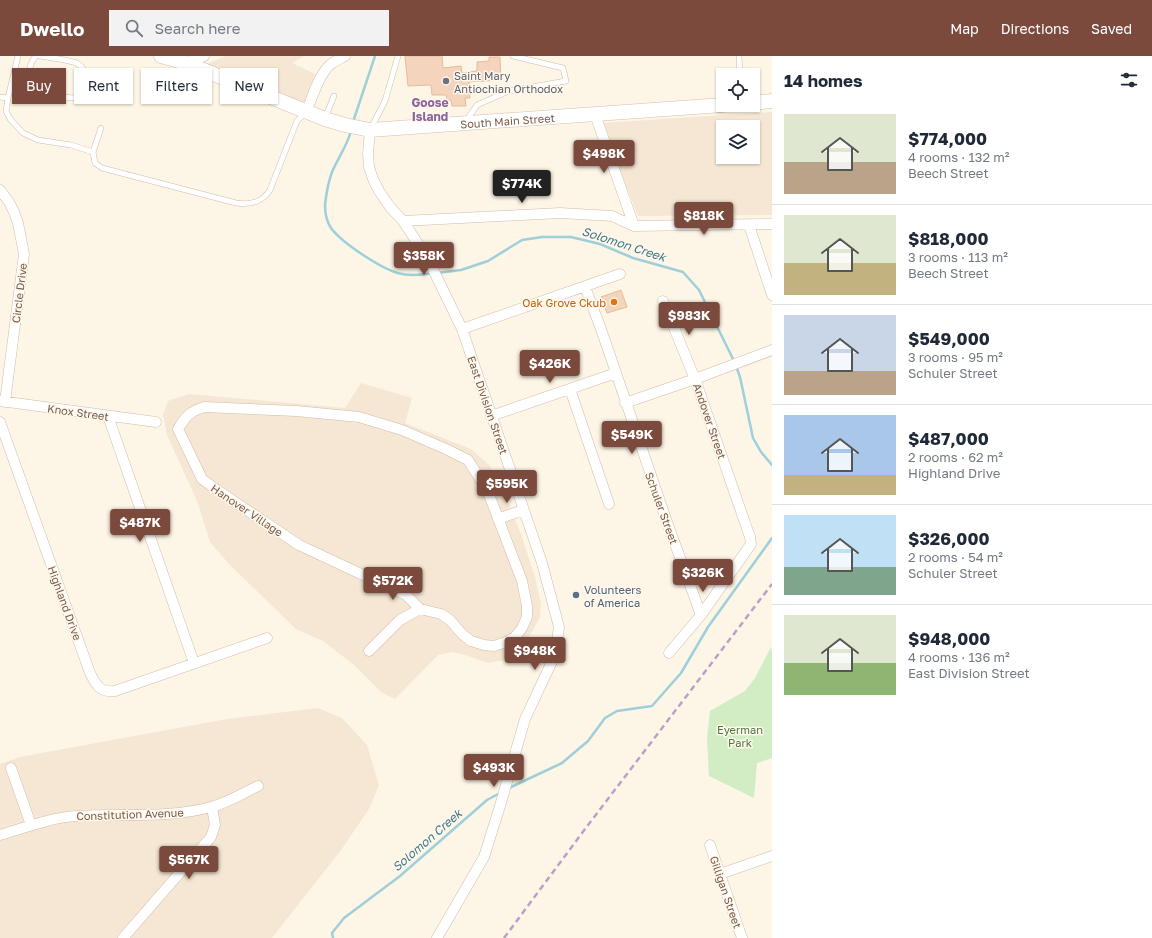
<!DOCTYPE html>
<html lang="en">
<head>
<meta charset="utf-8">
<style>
  body { margin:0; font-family:"Golos Text",sans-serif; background:#f2f2f3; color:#1f2937; height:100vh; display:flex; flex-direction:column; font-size:15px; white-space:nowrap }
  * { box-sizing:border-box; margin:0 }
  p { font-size:13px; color:#747a83 }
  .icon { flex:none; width:22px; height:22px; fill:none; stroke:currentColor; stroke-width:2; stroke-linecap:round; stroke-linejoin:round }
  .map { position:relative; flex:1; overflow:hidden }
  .drawer { display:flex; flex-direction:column; background:#fff; width:380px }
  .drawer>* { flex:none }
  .hud { position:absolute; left:12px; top:12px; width:380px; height:36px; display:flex; gap:8px }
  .tools { position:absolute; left:716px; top:12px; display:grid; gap:8px }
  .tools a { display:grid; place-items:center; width:44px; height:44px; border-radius:0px; background:#fff; box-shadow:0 1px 3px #0004; font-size:20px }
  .price { position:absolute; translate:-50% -34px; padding:0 9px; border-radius:4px; background:#7c493d; color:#fff; font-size:13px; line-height:26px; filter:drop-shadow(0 1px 2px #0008) }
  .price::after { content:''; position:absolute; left:50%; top:24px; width:12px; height:9px; margin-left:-6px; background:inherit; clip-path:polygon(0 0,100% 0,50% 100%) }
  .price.active { background:#222; color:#fff }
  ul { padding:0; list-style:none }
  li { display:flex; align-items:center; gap:12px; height:100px; padding:0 12px }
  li+li { border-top:1px solid #e0e1e3 }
  li span { display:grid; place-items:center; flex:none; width:112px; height:80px; border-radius:0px; color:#555 }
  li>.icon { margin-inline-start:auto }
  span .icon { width:48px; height:48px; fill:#fffc; stroke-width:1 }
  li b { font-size:17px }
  h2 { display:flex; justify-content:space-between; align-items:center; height:48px; padding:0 12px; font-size:17px }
  .pill { padding:0 14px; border-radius:0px; background:#fff; box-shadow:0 1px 3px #0004; font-size:14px; line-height:36px }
  .pill.active { background:#7c493d; color:#fff }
  header { display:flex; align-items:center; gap:24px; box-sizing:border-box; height:56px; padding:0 20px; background:#7c493d; color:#fff }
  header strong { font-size:19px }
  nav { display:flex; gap:22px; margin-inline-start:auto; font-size:14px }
  .search { width:280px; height:36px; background:#f2f2f3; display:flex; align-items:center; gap:10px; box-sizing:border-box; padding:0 14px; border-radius:0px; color:#747a83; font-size:15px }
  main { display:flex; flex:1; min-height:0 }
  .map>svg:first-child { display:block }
  .residential { fill:#f5e7d3; fill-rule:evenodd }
  .green { fill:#d2ecc3 }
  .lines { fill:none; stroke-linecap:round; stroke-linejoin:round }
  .stream { stroke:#9ecfda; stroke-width:2.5 }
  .building { fill:#f4d4bc; stroke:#e8bb9b }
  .service-casing { stroke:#d0bcab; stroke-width:6 }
  .minor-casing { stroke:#d0bcab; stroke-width:11 }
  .secondary-casing { stroke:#d5bfab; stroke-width:15 }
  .service { stroke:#fff; stroke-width:5 }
  .minor { stroke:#fff; stroke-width:10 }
  .secondary { stroke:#fff; stroke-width:14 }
  .rail { stroke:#b8a3c8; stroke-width:2.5; stroke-dasharray:6 4; stroke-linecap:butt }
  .worship-dot { fill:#6b7280; stroke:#fff8ed; stroke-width:1.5 }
  .food-dot { fill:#e8710a; stroke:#fff8ed; stroke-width:1.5 }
  .service-dot { fill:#5c6f8a; stroke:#fff8ed; stroke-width:1.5 }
  .labels { text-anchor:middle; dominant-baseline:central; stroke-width:3; stroke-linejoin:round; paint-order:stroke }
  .worship-label { font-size:11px; fill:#5b616d; stroke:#fff8ed; text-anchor:start }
  .street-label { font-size:11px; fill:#785b49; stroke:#fff8ed }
  .food-label { font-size:11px; fill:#c56008; stroke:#fff8ed; text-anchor:end }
  .service-label { font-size:11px; fill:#4e5e75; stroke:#fff8ed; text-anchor:start }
  .park-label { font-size:11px; fill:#4c793d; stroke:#fff8ed }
  .neighbourhood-label { font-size:12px; font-weight:bold; fill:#8b649c; stroke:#fff8ed }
  .water-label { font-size:12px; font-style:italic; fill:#3f7785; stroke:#fff8ed }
</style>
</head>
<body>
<header>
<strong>Dwello</strong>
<div class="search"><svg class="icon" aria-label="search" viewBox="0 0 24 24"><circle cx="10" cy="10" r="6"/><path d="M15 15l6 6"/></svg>Search here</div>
<nav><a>Map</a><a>Directions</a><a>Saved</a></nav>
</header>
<main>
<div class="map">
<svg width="772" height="882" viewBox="0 0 772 882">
  <rect width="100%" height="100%" fill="#fdf5e5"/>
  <!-- residential -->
  <path class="residential" d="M 226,0 L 305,0 L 292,7 L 319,20 L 306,48 L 204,9 Z
    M 772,56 L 772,159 L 638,160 L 602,67 ZM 723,71 L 753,71 L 753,101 L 723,101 Z
    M 361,327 L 412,342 L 405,367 L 471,393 L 490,410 L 507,444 L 521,478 L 535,521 L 541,548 L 540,561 L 533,574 L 522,591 L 504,604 L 488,607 L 465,599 L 453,596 L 438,599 L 395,643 L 381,636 L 354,609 L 323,585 L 296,573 L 229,508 L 210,486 L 197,445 L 167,379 L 163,359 L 168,345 L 189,338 L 345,352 Z
    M 318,652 L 342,662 L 367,689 L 379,729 L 369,753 L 341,794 L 272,882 L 0,882 L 0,708 L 20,701 L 227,663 Z"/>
  <!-- green -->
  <path class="green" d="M 771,591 L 772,596 L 772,702 L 757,707 L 754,742 L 709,720 L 707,682 L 710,655 L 745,635 L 755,622 Z"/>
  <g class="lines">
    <!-- stream -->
    <path class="stream" d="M 353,66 L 375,0
      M 351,75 C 347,90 338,102 332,116 C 329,124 326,140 325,149 C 325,157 327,166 331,172 C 342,187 384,215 402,218 C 412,220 422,219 432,217
      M 437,217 L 461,214 L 488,205 L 522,184 L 542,181 L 571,181 L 600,188 L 633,202 L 683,216 L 699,234 L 734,305
      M 736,310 L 740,321 L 753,382 L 761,396 L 772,409
      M 509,732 L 562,707 L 588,685 L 605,662 L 617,655 L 652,650 L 681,617 L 708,571 L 772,482
      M 333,882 L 332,877 L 344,862 L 400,820 L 487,744 L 500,737"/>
  </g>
  <!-- building -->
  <path class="building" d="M 405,0 L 442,0 L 443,12 L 461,10 L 462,17 L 477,15 L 477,6 L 489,5 L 489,1 L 500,1 L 501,24 L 469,26 L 470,42 L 465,42 L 466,50 L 452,50 L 451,44 L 447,45 L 446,39 L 432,39 L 431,29 L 408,30 Z
    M 621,234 L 627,251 L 607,257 L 601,241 Z"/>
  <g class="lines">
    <!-- service casing -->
    <g class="service-casing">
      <path id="service" d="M 739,0 L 740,19
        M 32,31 C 29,19 27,10 36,0
        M 10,33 L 32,31 L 38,33 L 49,40 L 75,42 L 81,40 L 85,37 L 88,30 L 89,25 L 87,19 L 82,11 L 77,7 L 65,4 L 40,0
        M 0,41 L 8,42 L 18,0
        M 8,42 L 6,55 L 10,63 L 23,77 L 38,84 L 71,89 L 93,96 L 101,72
        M 325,62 L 334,40
        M 466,65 L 477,49 L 509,35 L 566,25 L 563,12 L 513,0
        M 371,72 L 385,45 L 398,0
        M 93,96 L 95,107 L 102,112 L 236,147 C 250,149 262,147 270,134 L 297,65 L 305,57"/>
    </g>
    <!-- minor casing -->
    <g class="minor-casing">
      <path id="minor" d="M 186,7 L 204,0
        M 306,56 C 313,41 318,19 331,8 C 335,5 340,3 345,0
        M 595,58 L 634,170
        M 370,74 L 368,98 L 369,111 L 373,123 L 379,135 L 390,151 L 403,165 L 428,203 L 462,273 L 542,507 L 559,571 L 555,599 L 525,663 L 500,750 L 484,801 L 437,882
        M 0,134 L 9,146 L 14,156 L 18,167 L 24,198 L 5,346
        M 403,165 L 560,157 L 612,160 L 634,170 L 772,168
        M 749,169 L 772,239
        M 585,231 L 601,273 L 667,466 L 701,559
        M 663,245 L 695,323 L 750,481 L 751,488 L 701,559 L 669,597
        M 462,273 L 620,218
        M 570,333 L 609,448
        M 0,345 L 156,366
        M 625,347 L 695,323 L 772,294
        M 204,351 L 296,355 L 359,361 L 402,374 L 446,393 L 468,404 L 484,429 L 490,441 L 522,525 L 527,550 L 527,561 L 522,572 L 515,581 L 506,586 L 494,590 L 484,589 L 471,585 L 462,578 L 450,564 L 441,558 L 420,553 L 406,539 L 299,489 L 217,434 L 202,423 L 178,373 C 186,360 189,356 204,351 Z
        M 108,360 L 194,607
        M 491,360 L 616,317
        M 0,366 L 90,617 C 96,629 100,637 115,635 L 267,582
        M 498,463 L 523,454
        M 369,595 L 400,564 L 420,553
        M 11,712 L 31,769
        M 0,779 C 23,772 53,761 77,760 C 122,757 167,763 211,751 C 227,747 243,737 258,730
        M 710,789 L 742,882
        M 720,818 L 772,800
        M 123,882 L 211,781 L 215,769 L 212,751"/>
    </g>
    <!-- secondary casing -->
    <g class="secondary-casing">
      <g id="secondary">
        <path id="s1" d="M 161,0 L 186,7 L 325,63 L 345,69 L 370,74 L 723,49"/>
        <path d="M 753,47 L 772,45"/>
      </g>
    </g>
    <!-- service -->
    <use href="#service" class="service"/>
    <!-- minor -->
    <use href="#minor" class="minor"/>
    <!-- secondary -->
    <use href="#secondary" class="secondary"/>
    <!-- rail -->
    <path class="rail" d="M 504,882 L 585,773 L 772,528"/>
  </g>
  <!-- markers -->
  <circle class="worship-dot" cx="446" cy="25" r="4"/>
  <circle class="food-dot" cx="614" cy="246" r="4"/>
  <circle class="service-dot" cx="576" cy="539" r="4"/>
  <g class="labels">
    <!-- worship labels -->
    <g class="worship-label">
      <text x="454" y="19">Saint Mary<tspan x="454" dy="13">Antiochian Orthodox</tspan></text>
    </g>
    <!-- street labels -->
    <g class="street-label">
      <text stroke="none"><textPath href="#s1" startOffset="360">South Main Street</textPath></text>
      <text transform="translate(19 237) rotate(-83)">Circle Drive</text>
      <text transform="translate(488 349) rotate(71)">East Division Street</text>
      <text transform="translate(78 356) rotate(8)">Knox Street</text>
      <text transform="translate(710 365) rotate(71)">Andover Street</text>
      <text transform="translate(662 452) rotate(70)">Schuler Street</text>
      <text transform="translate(247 454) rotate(34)">Hanover Village</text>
      <text transform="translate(65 547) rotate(70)">Highland Drive</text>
      <text transform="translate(130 758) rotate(-2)">Constitution Avenue</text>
      <text transform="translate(726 836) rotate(71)">Gilligan Street</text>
    </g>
    <!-- food labels -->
    <g class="food-label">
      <text x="606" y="246">Oak Grove Ckub</text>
    </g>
    <!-- service labels -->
    <g class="service-label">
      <text x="584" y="533">Volunteers<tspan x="584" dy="13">of America</tspan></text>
    </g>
    <!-- park labels -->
    <g class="park-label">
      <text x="740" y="673">Eyerman<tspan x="740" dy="13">Park</tspan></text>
    </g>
    <!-- neighbourhood labels -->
    <g class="neighbourhood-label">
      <text x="430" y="46">Goose<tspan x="430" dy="14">Island</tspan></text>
    </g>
    <!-- water labels -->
    <g class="water-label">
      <text transform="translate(624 188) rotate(18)">Solomon Creek</text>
      <text transform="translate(427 784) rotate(-41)">Solomon Creek</text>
    </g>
  </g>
</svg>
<div class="tools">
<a><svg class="icon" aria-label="locate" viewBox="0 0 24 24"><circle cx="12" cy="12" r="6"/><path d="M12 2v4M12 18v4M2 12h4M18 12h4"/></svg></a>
<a><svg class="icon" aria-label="layers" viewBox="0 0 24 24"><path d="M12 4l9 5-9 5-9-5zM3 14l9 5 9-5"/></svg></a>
</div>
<b class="price" style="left:604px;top:118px">$498K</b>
<b class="price active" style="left:522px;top:148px">$774K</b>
<b class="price" style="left:704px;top:180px">$818K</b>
<b class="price" style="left:424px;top:220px">$358K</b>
<b class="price" style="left:689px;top:280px">$983K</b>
<b class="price" style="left:550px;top:328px">$426K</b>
<b class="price" style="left:632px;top:399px">$549K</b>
<b class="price" style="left:507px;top:448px">$595K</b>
<b class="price" style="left:140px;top:487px">$487K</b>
<b class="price" style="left:703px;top:537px">$326K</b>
<b class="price" style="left:393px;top:545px">$572K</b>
<b class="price" style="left:535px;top:615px">$948K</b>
<b class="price" style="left:494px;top:732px">$493K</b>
<b class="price" style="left:189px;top:824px">$567K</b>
<div class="hud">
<a class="pill active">Buy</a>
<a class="pill">Rent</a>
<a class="pill">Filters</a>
<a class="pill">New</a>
</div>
</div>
<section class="drawer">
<h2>14 homes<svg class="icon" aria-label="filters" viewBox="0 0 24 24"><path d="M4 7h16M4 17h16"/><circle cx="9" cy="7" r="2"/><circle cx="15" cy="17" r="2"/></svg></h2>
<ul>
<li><span style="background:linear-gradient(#dfe7d0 60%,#b9a48a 0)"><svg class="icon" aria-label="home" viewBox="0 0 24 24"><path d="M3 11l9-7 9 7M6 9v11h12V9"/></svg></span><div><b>$774,000</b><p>4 rooms · 132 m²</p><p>Beech Street</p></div></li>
<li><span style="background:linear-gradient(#dfe7d0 60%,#c2b280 0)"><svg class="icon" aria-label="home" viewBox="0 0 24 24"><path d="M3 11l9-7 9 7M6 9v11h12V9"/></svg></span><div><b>$818,000</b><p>3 rooms · 113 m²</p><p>Beech Street</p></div></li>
<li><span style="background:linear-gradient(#c9d6e8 70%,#b9a48a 0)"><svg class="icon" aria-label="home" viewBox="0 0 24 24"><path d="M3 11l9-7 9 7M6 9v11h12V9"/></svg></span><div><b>$549,000</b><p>3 rooms · 95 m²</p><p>Schuler Street</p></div></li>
<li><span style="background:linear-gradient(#a9c7e8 75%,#c2b280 0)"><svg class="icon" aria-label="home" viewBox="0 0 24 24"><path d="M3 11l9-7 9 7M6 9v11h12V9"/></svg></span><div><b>$487,000</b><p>2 rooms · 62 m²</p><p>Highland Drive</p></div></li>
<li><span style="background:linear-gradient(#bfe0f5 65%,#7fa58c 0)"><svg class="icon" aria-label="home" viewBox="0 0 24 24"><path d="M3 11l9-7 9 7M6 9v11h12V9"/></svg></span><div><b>$326,000</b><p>2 rooms · 54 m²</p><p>Schuler Street</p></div></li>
<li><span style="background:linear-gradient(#dfe7d0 60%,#8fb573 0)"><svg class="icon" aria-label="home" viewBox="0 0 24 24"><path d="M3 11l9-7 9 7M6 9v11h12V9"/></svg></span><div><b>$948,000</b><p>4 rooms · 136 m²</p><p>East Division Street</p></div></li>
</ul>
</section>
</main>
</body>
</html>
